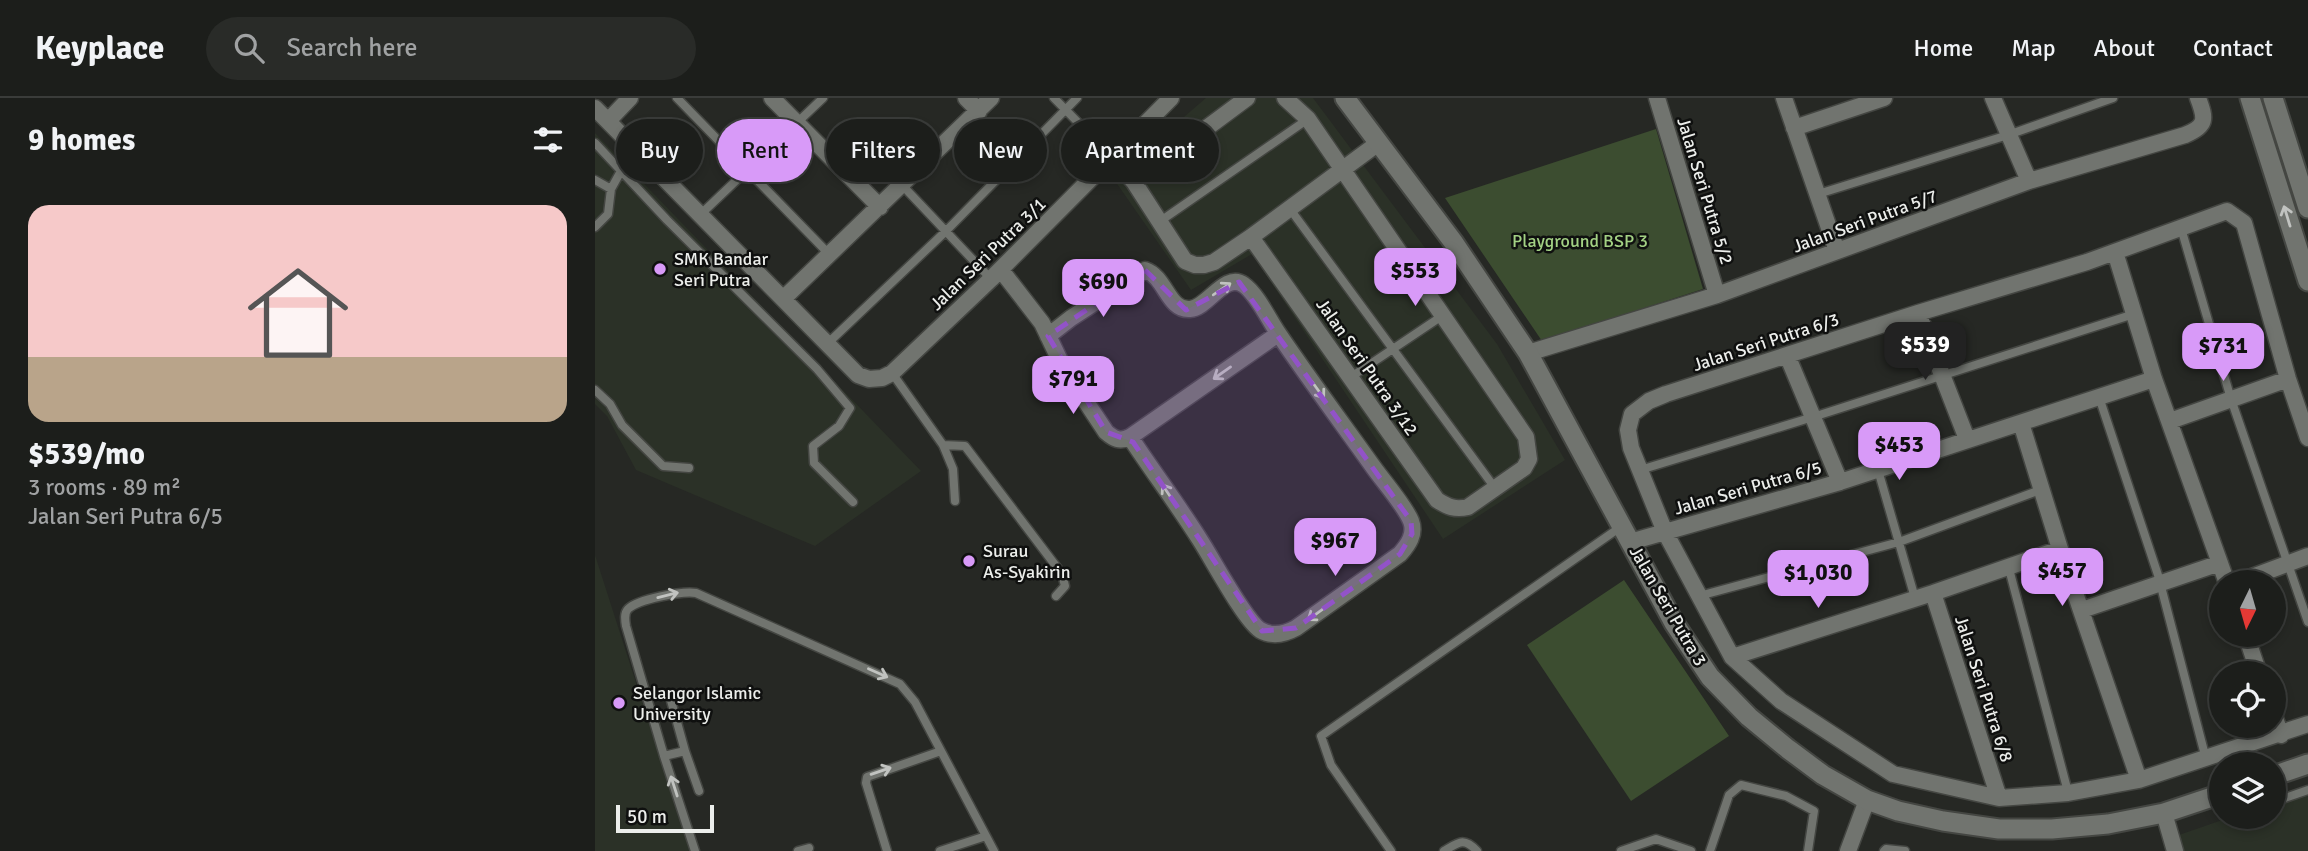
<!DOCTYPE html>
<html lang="en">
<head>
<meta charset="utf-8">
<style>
  body { margin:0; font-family:Signika,sans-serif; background:#292b28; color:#f1f3f6; height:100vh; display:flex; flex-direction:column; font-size:26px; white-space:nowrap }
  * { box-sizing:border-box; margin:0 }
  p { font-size:23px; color:#a0a2a3 }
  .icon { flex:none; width:38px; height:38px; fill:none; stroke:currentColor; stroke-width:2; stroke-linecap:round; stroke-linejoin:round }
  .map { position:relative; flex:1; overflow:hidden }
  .drawer { display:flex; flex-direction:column; background:#1c1e1b; width:595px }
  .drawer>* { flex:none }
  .guide { position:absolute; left:21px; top:21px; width:665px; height:63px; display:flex; gap:14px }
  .needle { width:46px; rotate:185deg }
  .controls { position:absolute; left:1614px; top:472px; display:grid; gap:14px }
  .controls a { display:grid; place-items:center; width:77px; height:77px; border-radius:50%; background:#1c1e1b; box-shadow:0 4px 10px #0003,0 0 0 2px #3a3c3a; font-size:35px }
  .scale { position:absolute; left:21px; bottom:18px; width:98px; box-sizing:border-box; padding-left:7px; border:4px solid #eceeeb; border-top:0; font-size:19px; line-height:24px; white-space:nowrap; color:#eceeeb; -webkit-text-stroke:5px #0f100f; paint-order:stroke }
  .price { position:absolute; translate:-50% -60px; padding:0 16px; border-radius:14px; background:#d89af8; color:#111; font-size:23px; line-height:46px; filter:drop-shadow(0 2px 4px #0008) }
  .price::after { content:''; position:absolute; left:50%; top:42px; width:21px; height:16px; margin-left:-10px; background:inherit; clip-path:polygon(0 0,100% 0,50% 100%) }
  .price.selected { background:#222; color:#fff }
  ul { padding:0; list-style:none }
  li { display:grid; align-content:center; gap:14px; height:371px; padding:0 28px }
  li span { display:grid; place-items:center; height:217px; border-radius:21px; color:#555 }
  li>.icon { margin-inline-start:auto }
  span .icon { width:126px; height:126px; fill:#fffc; stroke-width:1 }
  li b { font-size:30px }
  h2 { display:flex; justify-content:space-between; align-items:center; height:84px; padding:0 28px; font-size:30px }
  .tag { padding:0 24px; border-radius:32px; background:#1c1e1b; box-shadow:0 4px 10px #0003,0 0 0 2px #3a3c3a; font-size:24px; line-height:63px }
  .tag.selected { background:#d89af8; color:#111 }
  header { display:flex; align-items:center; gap:42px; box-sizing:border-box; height:98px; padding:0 35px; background:#1c1e1b; border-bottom:2px solid #3a3c3a }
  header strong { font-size:33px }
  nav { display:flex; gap:38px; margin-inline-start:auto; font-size:24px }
  .search { width:490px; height:63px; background:#292b28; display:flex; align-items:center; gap:18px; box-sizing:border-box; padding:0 24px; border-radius:38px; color:#a0a2a3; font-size:26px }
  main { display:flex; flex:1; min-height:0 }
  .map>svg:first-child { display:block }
  .built { fill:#2b3127 }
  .green { fill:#3c4d30 }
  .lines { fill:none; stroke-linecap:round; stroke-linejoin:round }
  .service-casing { stroke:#444642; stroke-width:11 }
  .minor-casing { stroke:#444642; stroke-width:19 }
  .tertiary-casing { stroke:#444642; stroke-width:23 }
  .service { stroke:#71746f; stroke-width:8 }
  .minor { stroke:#71746f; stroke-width:16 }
  .tertiary { stroke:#71746f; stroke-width:19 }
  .oneway { stroke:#c1c3c0 }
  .marked { fill:#9253c8; fill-opacity:0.2; stroke:#9253c8; stroke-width:5; stroke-dasharray:14 9; stroke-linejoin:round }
  .poi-dot { fill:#d89af8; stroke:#0f100f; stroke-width:2.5 }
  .labels { text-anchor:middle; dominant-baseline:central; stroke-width:5; stroke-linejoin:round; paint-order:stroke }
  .street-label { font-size:18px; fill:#eceeeb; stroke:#0f100f }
  .park-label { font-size:18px; fill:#a3d184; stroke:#0f100f }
  .poi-label { font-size:18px; fill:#eceeeb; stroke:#0f100f; text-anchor:start }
</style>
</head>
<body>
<header>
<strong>Keyplace</strong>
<div class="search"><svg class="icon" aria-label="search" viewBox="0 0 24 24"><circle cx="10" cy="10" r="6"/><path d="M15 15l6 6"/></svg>Search here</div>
<nav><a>Home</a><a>Map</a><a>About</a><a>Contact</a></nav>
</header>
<main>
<section class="drawer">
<h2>9 homes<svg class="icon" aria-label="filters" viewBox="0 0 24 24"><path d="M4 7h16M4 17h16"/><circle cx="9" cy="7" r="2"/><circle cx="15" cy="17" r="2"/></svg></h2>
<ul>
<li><span style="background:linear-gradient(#f6c9c9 70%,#b9a48a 0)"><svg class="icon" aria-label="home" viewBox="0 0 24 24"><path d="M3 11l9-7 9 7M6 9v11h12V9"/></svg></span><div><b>$539/mo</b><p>3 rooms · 89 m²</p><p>Jalan Seri Putra 6/5</p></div></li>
</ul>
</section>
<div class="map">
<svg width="1713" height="753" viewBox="0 0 1713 753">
  <rect width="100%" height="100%" fill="#262824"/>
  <!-- built -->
  <path class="built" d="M 611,0 L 718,0 L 902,246 L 970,362 L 848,441 L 657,156 L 596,192 L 518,80 Z
    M 0,35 L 326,373 L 220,448 L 41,372 L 12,318 L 0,306 Z
    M 0,457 L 95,753 L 0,753 Z
    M 1713,693 L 1713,753 L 1589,753 L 1584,737 L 1636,719 L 1678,719 L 1678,705 Z"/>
  <!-- green -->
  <path class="green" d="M 1061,31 L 1108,191 L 947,243 L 850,100 Z
    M 1029,482 L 1134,638 L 1036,703 L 932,547 Z"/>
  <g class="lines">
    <!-- service casing -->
    <g class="service-casing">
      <path id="service" d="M 82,0 L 235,157
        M 459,0 L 518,60
        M 0,45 L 72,122 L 222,271 L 255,310 L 244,328 L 218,348 L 219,365 L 258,404
        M 0,82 L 16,91
        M 307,87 L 396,181
        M 1223,96 L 1413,37 L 1518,0
        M 695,111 L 900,390
        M 106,116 L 228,0
        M 564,124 L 713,21
        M 0,129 L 13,116 L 16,91 L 26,73
        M 1586,130 L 1636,301 L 1713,524
        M 232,246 L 351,133 L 482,0
        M 297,275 L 348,347 L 358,371 L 360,403
        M 756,279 L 847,218
        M 0,292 L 15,306 L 27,327 L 68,368 L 94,370
        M 1504,299 L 1563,477 L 1611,661
        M 348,347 L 370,348 L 467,476 L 470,488 L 461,498
        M 1045,372 L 1218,319 L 1539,216
        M 1283,372 L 1320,500
        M 1413,467 L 1473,694
        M 1104,498 L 1304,444 L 1448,391
        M 90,653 L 104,693
        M 69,658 L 90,653 L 75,599
        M 1678,700 L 1687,701 L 1713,692
        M 100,753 L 69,658 L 31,528 C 30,522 29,515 33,511 C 43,501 87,493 101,495 L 305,586 L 320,604 L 399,753
        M 203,753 L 214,750
        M 292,753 L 271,685 L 272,679 L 346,653
        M 345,753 L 391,738
        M 796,753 L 736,667 L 726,638 L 1027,428
        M 849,753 C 864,744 869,739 882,753
        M 1026,753 L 1061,741 L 1096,753
        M 1115,753 L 1134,697 L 1146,687 L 1191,698 L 1219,713 L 1213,753
        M 1289,753 L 1291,751 L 1310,753"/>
    </g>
    <!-- minor casing -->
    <g class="minor-casing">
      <path id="minor" d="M 177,0 L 285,109
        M 371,0 L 384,13
        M 1062,0 L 1122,197
        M 1189,0 L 1242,153
        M 1398,0 L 1434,83
        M 0,10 L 263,277 L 274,281 L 287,280 L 297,275 L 396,181 L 576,0
        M 13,23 L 35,0
        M 1199,30 L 1289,0
        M 518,60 L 539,84 L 590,163 L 600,167 L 609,167 L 619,164 L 656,139 L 782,46
        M 539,84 L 652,0
        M 656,139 L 842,402 C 853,409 860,412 873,409 L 929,370 L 934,361 L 931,339 L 713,21 L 690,0
        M 1520,154 L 1559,281 L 1632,485
        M 406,172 L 447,225 L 468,269 L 511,334 C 519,341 525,344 535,339 L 683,236
        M 188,201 L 396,0
        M 1323,215 L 1372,341
        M 453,238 L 476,220 L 550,172 C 571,179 573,213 595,211 C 613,210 630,173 649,187 C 662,196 674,222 683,235 C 714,281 747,325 779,370 C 789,384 810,408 816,423 C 821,436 813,447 805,456 L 701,530 C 690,536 677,539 665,532 C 649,521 618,462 605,442 C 583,407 558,374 535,339
        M 933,255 L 1122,197 L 1434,83 L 1590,37 C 1612,28 1611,21 1603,0
        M 1192,257 L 1245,384
        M 1575,323 L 1693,281
        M 1426,325 L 1465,451 L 1544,682
        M 1713,340 L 1693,281 L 1649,125 L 1632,113 L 1492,164 L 1323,215 L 1071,296 L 1054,303 L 1037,316 L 1033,332 L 1036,350 L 1070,434 L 1137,559 L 1186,603 L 1298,676 L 1404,700 L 1473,695 L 1544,682 L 1713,626
        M 1035,444 L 1245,384 L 1559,281
        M 1641,485 L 1713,458
        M 1338,495 L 1404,700
        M 1487,512 L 1625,465
        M 1651,537 L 1664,576
        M 1137,559 L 1338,495 L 1465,451
        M 1678,615 L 1686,637
        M 1569,715 L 1580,753
        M 1253,753 L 1272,702"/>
    </g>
    <!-- tertiary casing -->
    <g class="tertiary-casing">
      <path id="tertiary" d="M 750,0 L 859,145 L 933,255 L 1079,525 L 1115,579 L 1154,619 L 1193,651 L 1228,677 L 1272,702 L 1303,713 L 1348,723 L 1404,731 L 1457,731 L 1513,726 L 1569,715 L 1626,696
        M 1655,0 L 1713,183
        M 1678,0 L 1713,110
        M 1678,678 L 1713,666"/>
    </g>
    <!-- service -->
    <use href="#service" class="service"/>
    <!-- minor -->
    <use href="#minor" class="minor"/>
    <!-- tertiary -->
    <use href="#tertiary" class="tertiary"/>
  </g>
  <!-- one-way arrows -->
  <defs><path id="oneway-shaft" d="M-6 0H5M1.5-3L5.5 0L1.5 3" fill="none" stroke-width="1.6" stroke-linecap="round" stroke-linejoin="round" transform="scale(1.75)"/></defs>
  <g class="oneway">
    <use href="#oneway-shaft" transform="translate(1692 118) rotate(-107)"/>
    <use href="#oneway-shaft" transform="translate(627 191) rotate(-34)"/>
    <use href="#oneway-shaft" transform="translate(627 275) rotate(145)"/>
    <use href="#oneway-shaft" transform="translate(723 292) rotate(54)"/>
    <use href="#oneway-shaft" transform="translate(573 395) rotate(-124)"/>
    <use href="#oneway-shaft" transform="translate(73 497) rotate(-14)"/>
    <use href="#oneway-shaft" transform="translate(721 516) rotate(144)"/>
    <use href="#oneway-shaft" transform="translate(283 575) rotate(24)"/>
    <use href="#oneway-shaft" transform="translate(286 673) rotate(-19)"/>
    <use href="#oneway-shaft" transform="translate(79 688) rotate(-108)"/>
  </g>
  <!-- marked area -->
  <path class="marked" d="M 550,172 L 591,212 L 644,184 L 816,423 L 817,436 L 805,456 L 701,530 L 667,533 L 538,344 L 511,334 L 453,238 Z"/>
  <!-- markers -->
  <g class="poi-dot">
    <circle cx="65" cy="171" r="7"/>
    <circle cx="374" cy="463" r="7"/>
    <circle cx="24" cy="605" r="7"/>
  </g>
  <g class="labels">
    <!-- street labels -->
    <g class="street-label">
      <text transform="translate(1110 93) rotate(73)">Jalan Seri Putra 5/2</text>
      <text transform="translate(1270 123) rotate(-20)">Jalan Seri Putra 5/7</text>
      <text transform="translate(393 156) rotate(-44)">Jalan Seri Putra 3/1</text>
      <text transform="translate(1171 244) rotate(-18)">Jalan Seri Putra 6/3</text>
      <text transform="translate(772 269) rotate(55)">Jalan Seri Putra 3/12</text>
      <text transform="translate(1153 390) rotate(-16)">Jalan Seri Putra 6/5</text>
      <text transform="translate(1073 508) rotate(60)">Jalan Seri Putra 3</text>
      <text transform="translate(1389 591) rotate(72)">Jalan Seri Putra 6/8</text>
    </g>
    <!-- park labels -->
    <g class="park-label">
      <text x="985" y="143">Playground BSP 3</text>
    </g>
    <!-- poi labels -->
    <g class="poi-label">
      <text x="79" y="161">SMK Bandar<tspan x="79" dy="21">Seri Putra</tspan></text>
      <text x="388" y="453">Surau<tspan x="388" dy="21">As-Syakirin</tspan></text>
      <text x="38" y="595">Selangor Islamic<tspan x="38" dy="21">University</tspan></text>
    </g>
  </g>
</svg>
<div class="controls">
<a><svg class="needle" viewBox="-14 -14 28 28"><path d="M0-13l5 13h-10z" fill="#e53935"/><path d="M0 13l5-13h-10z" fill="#a0a2a3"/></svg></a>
<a><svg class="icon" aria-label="locate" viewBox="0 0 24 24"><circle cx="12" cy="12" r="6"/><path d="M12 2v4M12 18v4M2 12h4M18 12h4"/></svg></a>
<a><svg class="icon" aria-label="layers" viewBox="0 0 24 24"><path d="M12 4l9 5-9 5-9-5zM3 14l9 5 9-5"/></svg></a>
</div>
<div class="scale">50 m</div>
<b class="price" style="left:820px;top:210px">$553</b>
<b class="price" style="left:508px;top:221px">$690</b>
<b class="price selected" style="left:1330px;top:284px">$539</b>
<b class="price" style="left:1628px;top:285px">$731</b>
<b class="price" style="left:478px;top:318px">$791</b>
<b class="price" style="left:1304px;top:384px">$453</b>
<b class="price" style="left:740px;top:480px">$967</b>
<b class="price" style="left:1467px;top:510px">$457</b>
<b class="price" style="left:1223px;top:512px">$1,030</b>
<div class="guide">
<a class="tag">Buy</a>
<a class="tag selected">Rent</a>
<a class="tag">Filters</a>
<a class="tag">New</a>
<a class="tag">Apartment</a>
</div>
</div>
</main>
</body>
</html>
